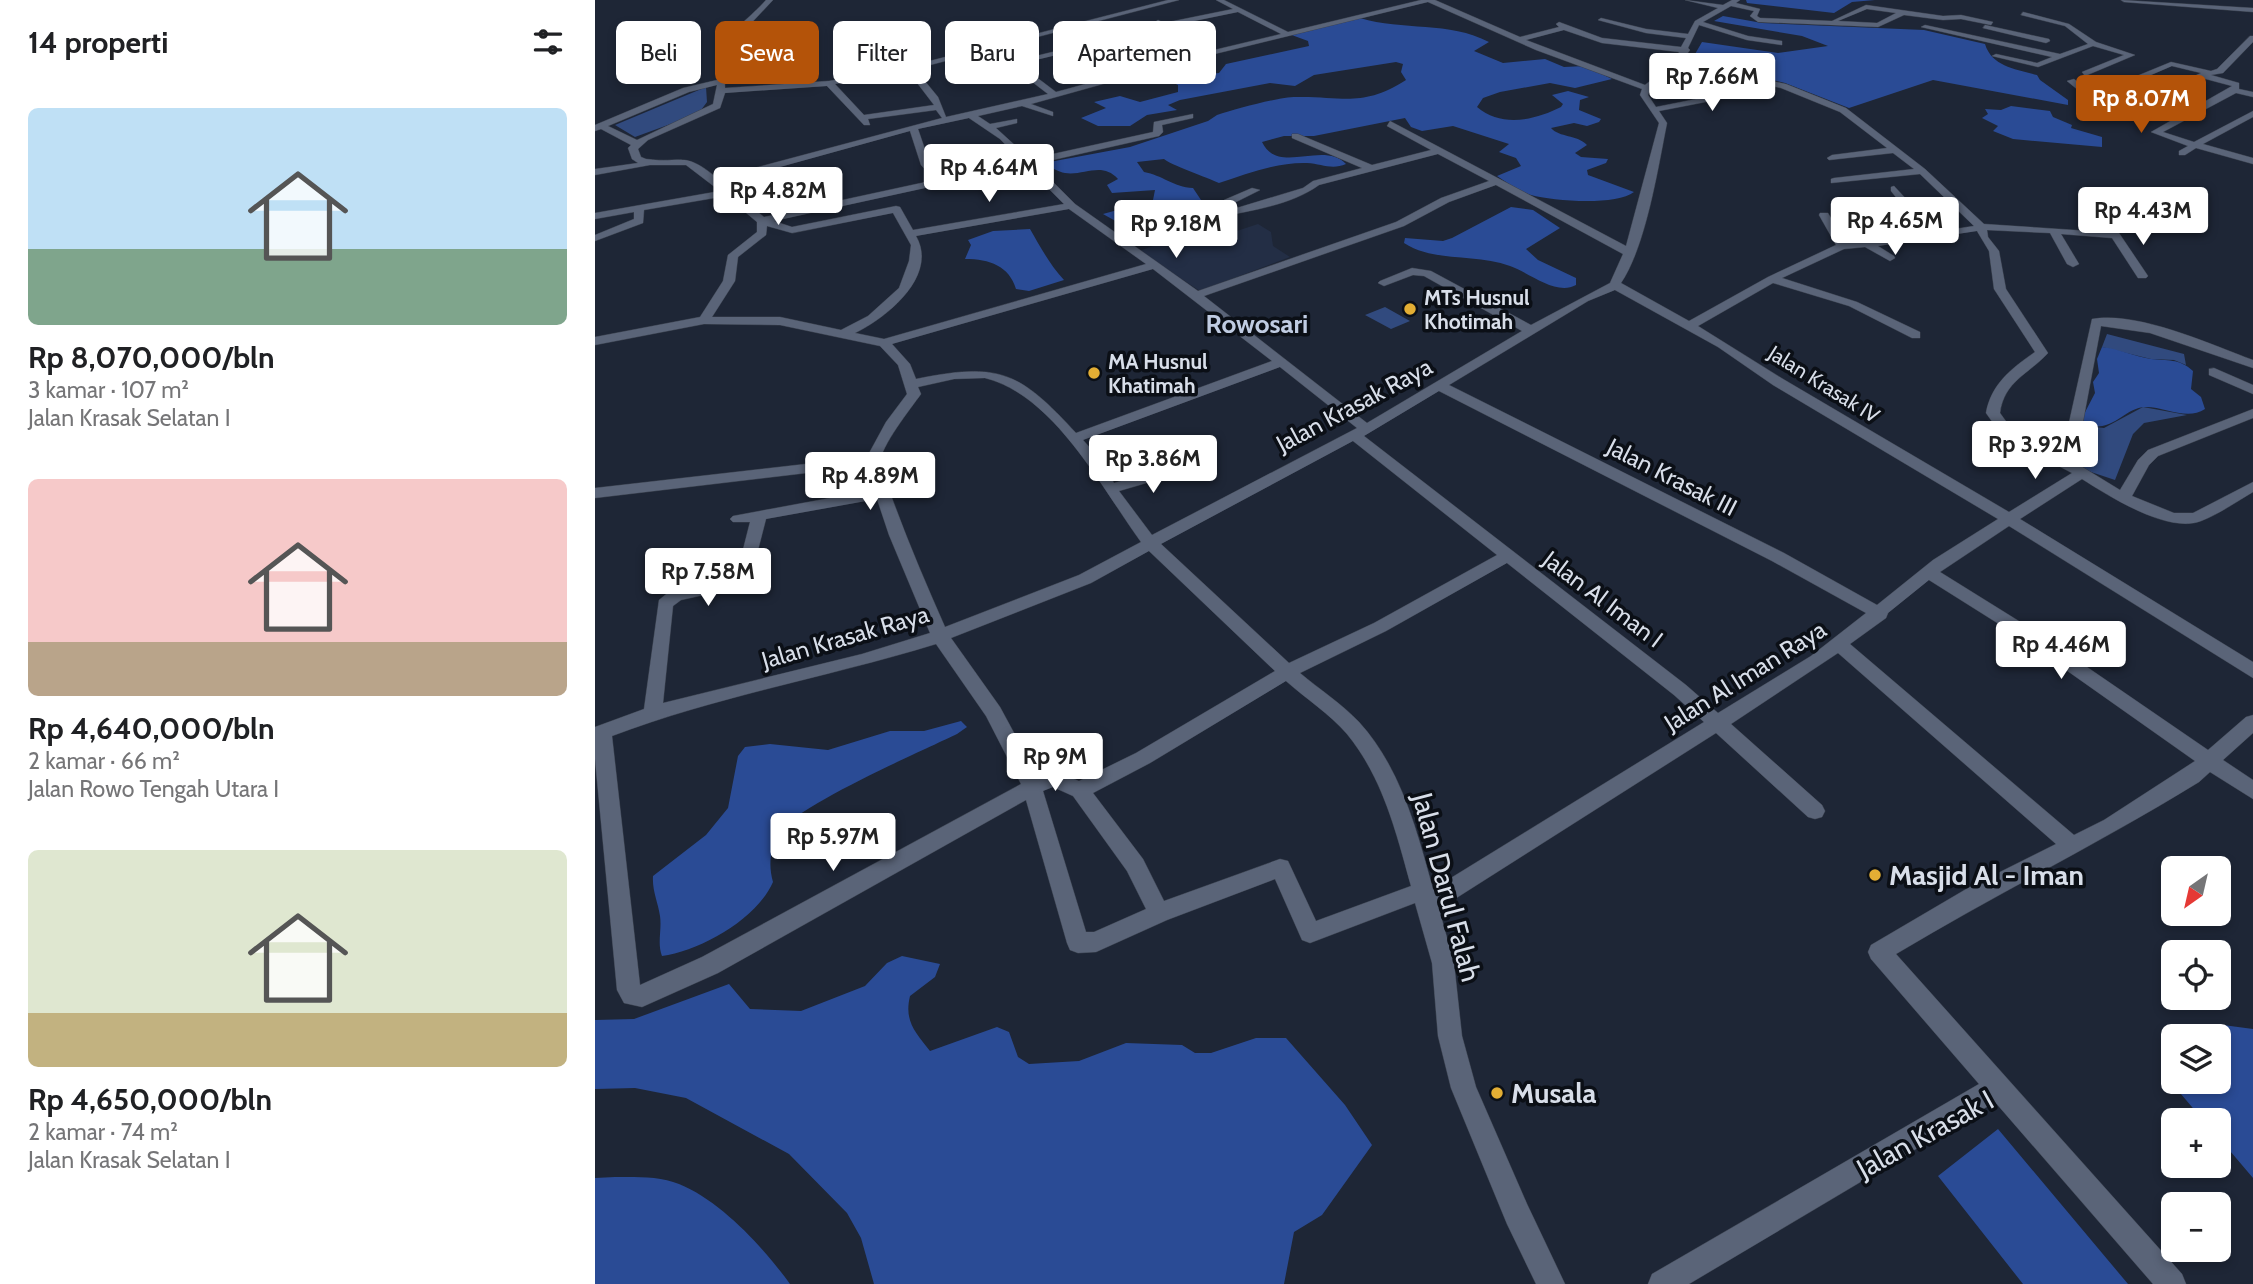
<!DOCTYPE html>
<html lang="id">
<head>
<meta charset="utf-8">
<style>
  body { margin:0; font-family:Cabin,sans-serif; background:#f2f2f2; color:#202124; height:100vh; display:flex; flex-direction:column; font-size:26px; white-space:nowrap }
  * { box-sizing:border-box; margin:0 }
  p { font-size:23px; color:#757577 }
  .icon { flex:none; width:38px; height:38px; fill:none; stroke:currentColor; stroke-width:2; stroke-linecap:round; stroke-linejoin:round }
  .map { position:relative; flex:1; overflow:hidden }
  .panel { display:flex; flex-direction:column; background:#fff; width:595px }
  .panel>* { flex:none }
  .banner { position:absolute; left:21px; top:21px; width:665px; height:63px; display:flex; gap:14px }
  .needle { width:46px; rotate:214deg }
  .tools { position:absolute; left:1566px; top:856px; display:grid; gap:14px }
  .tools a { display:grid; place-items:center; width:70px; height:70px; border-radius:10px; background:#fff; box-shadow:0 4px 10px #0003; font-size:35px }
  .price { position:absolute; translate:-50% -60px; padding:0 16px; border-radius:7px; background:#fff; color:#222; font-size:23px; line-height:46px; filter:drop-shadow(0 2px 4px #0008) }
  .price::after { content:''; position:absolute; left:50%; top:42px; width:21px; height:16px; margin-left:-10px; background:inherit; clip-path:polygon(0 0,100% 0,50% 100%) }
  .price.active { background:#b45309; color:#fff }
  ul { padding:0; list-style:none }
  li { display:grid; align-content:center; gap:14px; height:371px; padding:0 28px }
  li span { display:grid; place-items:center; height:217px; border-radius:10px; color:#555 }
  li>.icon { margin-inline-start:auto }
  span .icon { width:126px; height:126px; fill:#fffc; stroke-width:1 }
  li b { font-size:30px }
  h2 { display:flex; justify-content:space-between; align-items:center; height:84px; padding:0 28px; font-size:30px }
  .tag { padding:0 24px; border-radius:10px; background:#fff; box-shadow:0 4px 10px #0003; font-size:24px; line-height:63px }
  .tag.active { background:#b45309; color:#fff }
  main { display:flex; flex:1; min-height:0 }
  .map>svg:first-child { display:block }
  .built { fill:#232e45 }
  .green { fill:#314a7e }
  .forest { fill:#2a4b95 }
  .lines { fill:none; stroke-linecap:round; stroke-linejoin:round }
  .street-casing { stroke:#3a414e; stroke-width:1 }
  .street { fill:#5a6478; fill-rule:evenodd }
  .poi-dot { fill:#e3ae34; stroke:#0b0f16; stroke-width:2.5 }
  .labels { text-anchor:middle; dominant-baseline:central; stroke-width:7; stroke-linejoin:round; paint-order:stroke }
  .far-poi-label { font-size:21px; font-weight:bold; fill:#d8dee9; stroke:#0b0f16; text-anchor:start }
  .far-street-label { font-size:21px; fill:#d8dee9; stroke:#0b0f16 }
  .street-label { font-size:24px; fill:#d8dee9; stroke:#0b0f16 }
  .far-district-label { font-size:26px; font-weight:bold; fill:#c0cce2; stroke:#0b0f16 }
  .near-poi-label { font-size:28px; font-weight:bold; fill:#d8dee9; stroke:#0b0f16; text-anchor:start }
  .near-street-label { font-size:28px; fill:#d8dee9; stroke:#0b0f16 }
</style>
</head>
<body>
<main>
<section class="panel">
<h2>14 properti<svg class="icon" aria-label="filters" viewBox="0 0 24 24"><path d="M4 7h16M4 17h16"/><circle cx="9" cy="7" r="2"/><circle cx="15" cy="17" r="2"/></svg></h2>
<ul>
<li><span style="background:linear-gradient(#bfe0f5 65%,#7fa58c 0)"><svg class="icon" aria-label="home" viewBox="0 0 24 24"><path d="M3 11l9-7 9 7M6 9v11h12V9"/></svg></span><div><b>Rp 8,070,000/bln</b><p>3 kamar · 107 m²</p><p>Jalan Krasak Selatan I</p></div></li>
<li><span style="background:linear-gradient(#f6c9c9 75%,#b9a48a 0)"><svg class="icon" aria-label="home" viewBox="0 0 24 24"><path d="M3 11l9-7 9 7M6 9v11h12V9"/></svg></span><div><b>Rp 4,640,000/bln</b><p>2 kamar · 66 m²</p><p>Jalan Rowo Tengah Utara I</p></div></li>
<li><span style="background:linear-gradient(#dfe7d0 75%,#c2b280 0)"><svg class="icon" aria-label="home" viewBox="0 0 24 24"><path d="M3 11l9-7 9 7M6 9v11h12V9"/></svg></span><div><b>Rp 4,650,000/bln</b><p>2 kamar · 74 m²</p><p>Jalan Krasak Selatan I</p></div></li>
</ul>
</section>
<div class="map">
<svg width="1658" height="1284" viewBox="0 0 1658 1284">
  <rect width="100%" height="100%" fill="#1e2636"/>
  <!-- built -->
  <path class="built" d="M 663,224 L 676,232 L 678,246 L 695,257 L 605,291 L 544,251 L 595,233 L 609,242 Z"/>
  <!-- green -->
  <path class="green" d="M 111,87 L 112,102 L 103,114 L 40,137 L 20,125 Z
    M 790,307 L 815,321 L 796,329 L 770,315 Z
    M 1512,334 L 1589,354 L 1591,365 L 1579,360 L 1556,359 L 1507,347 Z
    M 1548,407 L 1592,415 L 1549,423 L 1538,434 L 1520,480 L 1481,467 L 1490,426 L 1509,428 Z"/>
  <!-- forest -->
  <path class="forest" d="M 1151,0 L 1280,0 L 1257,2 L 1239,13 L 1152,3 Z
    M 1128,16 L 1167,23 L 1329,30 L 1390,44 C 1397,67 1421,69 1442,75 L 1445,80 L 1473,100 L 1473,105 L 1338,80 L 1254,108 L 1190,83 L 1096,61 L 1107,42 L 1183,53 L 1233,46 L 1207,36 L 1119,21 Z
    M 765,18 C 808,31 854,21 894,42 L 879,51 L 908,63 L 950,59 L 969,67 L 990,66 L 1017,79 L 980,88 L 955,83 L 905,92 L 888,98 L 882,107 C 907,128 940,120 966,107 L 968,104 L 957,95 L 973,91 L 994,97 L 985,100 L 984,110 L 1006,119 L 1004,122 L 992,126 L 979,123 L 956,128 C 965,138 981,134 992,145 L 980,153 L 986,157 L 1013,159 L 1011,163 L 992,170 L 993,175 L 1039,192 C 1021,206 958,201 936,195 C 924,191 912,183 902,176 L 926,166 L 921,158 L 904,152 L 914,144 L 858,126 L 827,131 L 816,127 L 810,118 L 719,136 L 689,136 L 667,142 C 683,176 728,140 751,164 C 737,170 727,164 712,163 C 682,162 652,174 624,183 C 613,178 574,164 569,159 L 542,162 L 549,172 C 567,175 578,187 598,188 L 606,200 L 524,223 L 508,214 L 558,200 L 560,190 L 517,193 L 512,185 L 523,179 C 507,161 489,176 470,173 C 463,172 456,167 449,163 L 535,147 L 613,121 L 622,115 C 641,109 683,97 701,97 C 748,96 767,108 811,80 L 806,72 L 808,64 L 801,62 L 719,75 L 700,86 L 675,83 L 585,100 L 573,105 L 582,110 L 552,115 L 535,126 L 503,126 L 486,118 L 511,108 L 499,102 L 525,96 L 545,102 L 583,92 L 583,85 L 572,80 L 576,78 L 624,73 L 631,64 L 714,46 L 713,41 L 694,34 Z
    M 1416,106 L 1455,111 L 1458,117 L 1477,125 L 1476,128 L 1507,137 L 1507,147 L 1418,139 L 1398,131 L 1403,126 L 1387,118 L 1393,114 L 1390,109 L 1406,110 Z
    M 916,207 L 938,210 L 965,228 L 931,249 L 943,260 L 981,278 L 981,285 C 961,296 935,273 915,266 C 880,253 840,263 809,243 L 810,238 L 848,241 L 857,238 Z
    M 435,229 C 446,248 455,265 469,280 L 434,291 L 421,289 C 414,266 395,259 370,259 L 376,245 L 373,240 L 398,231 Z
    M 1507,347 C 1524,349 1539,356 1556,359 C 1572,361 1584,358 1598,371 L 1596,389 L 1606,397 L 1610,409 C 1592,421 1571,407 1551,407 C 1527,408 1523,431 1490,426 L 1487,418 L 1500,393 L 1498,382 L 1504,373 L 1502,359 Z
    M 366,721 L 372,727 L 362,734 C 327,751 203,805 186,831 C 175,848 173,864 178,882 C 162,919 105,951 67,956 C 62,943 67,930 65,916 C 63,902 57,891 58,876 L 111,835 L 133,808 L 143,756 L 150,747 L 175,744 L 233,750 L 295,731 L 329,731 Z
    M 307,956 L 345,964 L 340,977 L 315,996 C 309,1021 320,1032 335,1051 L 402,1027 L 414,1032 L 423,1057 L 434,1064 L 484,1061 L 531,1043 L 587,1045 L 600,1053 L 616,1053 L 661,1038 L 691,1038 L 750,1105 L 777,1145 L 727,1215 L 699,1232 L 689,1284 L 279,1284 L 266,1238 L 252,1213 L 194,1154 L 91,1098 L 40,1088 L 0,1089 L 0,1020 L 39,1019 L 134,984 L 155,1009 L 206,1011 L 270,986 L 292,963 Z
    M 1628,1025 L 1658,1029 L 1658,1178 L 1624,1138 L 1624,1120 L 1608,1120 L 1580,1087 L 1584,1082 L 1624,1082 L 1624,1036 L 1619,1036 Z
    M 1403,1129 L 1533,1284 L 1428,1284 L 1343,1176 Z
    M 20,1177 C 40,1177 65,1176 84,1184 C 126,1201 169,1248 195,1284 L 0,1284 L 0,1178 Z"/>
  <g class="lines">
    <!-- street casing -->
    <g class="street-casing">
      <path id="street" d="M 171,0 L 178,0 L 133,48 L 129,62 L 130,88 L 234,81 L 315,66 L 573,0 L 584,0 L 320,69 L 343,97 L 351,117 L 453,94 L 411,62 L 411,58 L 420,61 L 565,26 L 560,22 L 563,20 L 569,23 L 638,9 L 621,0 L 629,0 L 693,32 L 826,0 L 840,0 L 925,37 L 964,27 L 961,24 L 964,22 L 1007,38 L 1086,47 L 1091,38 L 1051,33 L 1003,20 L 1006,18 L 1051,29 L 1093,34 L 1100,21 L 1123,8 L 1090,0 L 1128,5 L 1137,0 L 1145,0 L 1141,3 L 1165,9 L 1162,16 L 1165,18 L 1237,21 L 1271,5 L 1348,16 L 1366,15 L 1398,22 L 1396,25 L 1366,19 L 1348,20 L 1309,15 L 1283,27 L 1163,22 L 1155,16 L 1159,11 L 1136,6 L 1108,22 L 1153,36 L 1187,41 L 1187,45 L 1152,40 L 1104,25 L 1093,48 L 1095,50 L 1086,62 L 1191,84 L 1251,108 L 1330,169 L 1389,224 L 1524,233 L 1553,276 L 1551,278 L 1543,278 L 1517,238 L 1466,234 L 1484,264 L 1478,267 L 1472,264 L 1455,233 L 1392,230 L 1393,237 L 1404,251 L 1411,289 L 1453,353 C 1434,374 1409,381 1405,413 L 1418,431 L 1464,453 L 1473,427 L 1497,319 C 1543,311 1614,344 1658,360 L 1658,368 L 1555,333 L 1506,326 L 1487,427 L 1476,460 L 1525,490 L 1543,460 L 1553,450 L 1658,409 L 1658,418 L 1563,456 L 1554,465 L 1537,496 L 1579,513 L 1598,513 L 1658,482 L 1658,492 C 1641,502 1624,514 1606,521 C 1573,534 1514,496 1487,479 L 1425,519 L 1658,662 L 1658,678 L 1414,526 L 1345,572 L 1435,628 L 1613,750 L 1651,717 L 1658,715 L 1658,733 L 1628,760 L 1658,780 L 1658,799 L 1615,772 L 1604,782 C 1505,843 1401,894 1301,954 L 1587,1274 L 1591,1284 L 1558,1284 L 1400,1102 L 1094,1284 L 1053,1284 L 1057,1274 L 1384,1084 L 1276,959 L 1273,952 L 1276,945 L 1373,888 L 1461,844 L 1243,653 L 1136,724 L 1227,805 L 1230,811 L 1227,817 L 1220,819 L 1213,817 L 1121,733 L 844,909 L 859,963 L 867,1036 L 881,1087 L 932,1204 L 970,1284 L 941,1284 L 912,1224 L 856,1088 L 843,1036 L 837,963 L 820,903 L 715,943 L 707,940 L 680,879 L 572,920 L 501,952 L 483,953 L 475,950 L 472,943 L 431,800 L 123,973 L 47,1007 L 29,1003 L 22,990 L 0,759 L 0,727 L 49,709 L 64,600 L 75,591 L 141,577 L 155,522 L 138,522 L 135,519 L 138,516 L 278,490 L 274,484 L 271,466 L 0,498 L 0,488 L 272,457 L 291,422 L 312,394 L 303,365 L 285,346 L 185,325 L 109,324 L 0,345 L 0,337 L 105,317 L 128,281 L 133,255 L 162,232 L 162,222 L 131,196 L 49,210 L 48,223 L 0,241 L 0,235 L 39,219 L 39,212 L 0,219 L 0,213 L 125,191 L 91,165 L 55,165 L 0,175 L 0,169 L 43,163 L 37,159 L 33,148 L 36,145 L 6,129 L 0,131 L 0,125 L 88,88 L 122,80 C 120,36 145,29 171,0 ZM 833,2 L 941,50 L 1047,89 L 1045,95 L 1064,123 L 1031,246 L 795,121 L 792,126 L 836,150 L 777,165 L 703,134 L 697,134 L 697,138 L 767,168 L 718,181 L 708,188 L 635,210 L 637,204 L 665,190 L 657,188 L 629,200 L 624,211 L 531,240 L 480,204 L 440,164 L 564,136 L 568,132 L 567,125 L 598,118 L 598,114 L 559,122 L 558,132 L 435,159 L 401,128 L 422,123 L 422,119 L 395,124 L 383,116 L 427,106 L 458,116 L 458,112 L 436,104 L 587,62 ZM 1272,9 L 1301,13 L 1282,23 L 1243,21 ZM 643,12 L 686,34 L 615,51 L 575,26 ZM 570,29 L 608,52 L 461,92 L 424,64 ZM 969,30 L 1007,43 L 1084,52 L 1079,62 L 1050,85 L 931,40 ZM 1083,66 L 1154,81 L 1116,96 L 1061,107 L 1053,95 L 1055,89 ZM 313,71 L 339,105 L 269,115 L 240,84 ZM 1163,83 L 1186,88 L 1245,112 L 1292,148 L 1237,155 L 1232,158 L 1234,160 L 1298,153 L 1319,169 L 1239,178 L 1236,179 L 1236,183 L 1325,174 L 1379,226 L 1347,231 L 1327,216 L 1299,186 L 1296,187 L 1296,191 L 1319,220 L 1336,233 L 1299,238 L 1270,199 L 1262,199 L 1261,201 L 1289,239 L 1250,242 L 1233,213 L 1225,213 L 1224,215 L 1241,245 L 1173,277 L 1094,321 L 1026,283 C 1051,246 1063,168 1072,123 L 1064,111 L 1121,100 ZM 122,85 L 118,104 L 42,140 L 13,126 L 94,92 ZM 232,86 L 269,125 L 275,125 L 273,119 L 341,110 L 347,118 L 122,178 C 88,150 88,164 51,159 L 46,157 L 43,149 L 53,140 L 125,108 L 130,93 ZM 374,118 L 405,139 L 426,161 L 349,178 L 335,164 L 323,129 ZM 315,131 L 326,165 L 340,180 L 169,217 L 127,183 ZM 843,154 L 894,181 L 846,198 L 801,222 L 603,291 L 538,245 C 566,236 593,225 621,218 C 656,210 695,206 724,185 ZM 431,166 L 469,204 L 318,230 L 305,207 L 301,206 L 197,227 L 179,221 ZM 901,185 L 1028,254 L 1015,283 L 936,325 L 836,271 L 817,268 L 785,281 L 783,283 L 789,286 L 818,275 L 829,276 L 927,331 L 772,423 L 609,296 L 809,226 L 854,202 ZM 474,209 L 551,264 L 289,339 L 260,333 C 291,318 344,276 321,236 ZM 298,213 L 316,245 L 314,261 L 304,288 L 273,316 L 246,330 L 185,317 L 117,317 L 140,281 L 143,257 L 171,235 L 172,226 L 197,233 ZM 1382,231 L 1394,251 L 1399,289 L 1440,352 C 1417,368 1396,384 1391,413 L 1408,437 L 1477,473 L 1414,512 L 1188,379 L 1103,326 L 1178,283 L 1254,306 L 1317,338 L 1325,338 L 1325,332 L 1262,302 L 1187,278 L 1249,249 L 1270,247 L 1295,261 L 1300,258 L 1299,256 L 1283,246 ZM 558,269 L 677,361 L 481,433 C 424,371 404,362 321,379 L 315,364 L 297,344 ZM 1020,290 L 1123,347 L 1178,385 L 1403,519 L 1338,560 L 1282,605 L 1189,553 L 854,385 L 993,301 ZM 685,367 L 762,428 L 557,535 L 524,491 L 596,470 L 596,464 L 586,464 L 519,483 L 506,460 L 488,440 ZM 390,378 C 459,395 506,487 546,542 L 484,575 L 350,627 C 331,584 313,542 297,498 C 293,486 284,477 285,463 C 285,447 316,408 326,394 L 323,387 L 359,379 ZM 844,391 L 1177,561 L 1271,613 L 1216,656 L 1123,713 L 1091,685 L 769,436 ZM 758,441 L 902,555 L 779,623 L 694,663 L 566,544 ZM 282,499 L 294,535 L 335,633 L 267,654 L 68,703 L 78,606 L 86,600 L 154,585 L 171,519 ZM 554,551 L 680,671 L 541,753 L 484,781 L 459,771 L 443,777 L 405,707 L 356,638 L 496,583 ZM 912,563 L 1079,695 L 1109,722 L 838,889 C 822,831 806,768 764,722 C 747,704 724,689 705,673 L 791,631 ZM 1334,580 L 1423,636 L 1600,761 L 1509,820 L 1479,835 L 1255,644 L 1291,618 L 1293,613 ZM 341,644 L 391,716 L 426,784 L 107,957 L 45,985 L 17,736 C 122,696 234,677 341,644 ZM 691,681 C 710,698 735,714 752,734 C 788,778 801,832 816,886 L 721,921 L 693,861 L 685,859 L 569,901 L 548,859 L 498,793 L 555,763 ZM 458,787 L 478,796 L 532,871 L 551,909 L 499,932 L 491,932 L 448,791 Z
        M 1526,0 L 1658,8 L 1658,12 L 1529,2 Z
        M 1428,12 L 1474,24 L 1501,42 L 1540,55 L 1490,76 L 1487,72 L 1529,55 L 1498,46 L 1443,67 L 1397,56 L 1401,54 L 1442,63 L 1457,57 L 1326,27 L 1330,25 L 1465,54 L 1493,44 L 1470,26 L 1426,15 Z
        M 1390,25 L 1454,39 L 1455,41 L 1451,43 L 1388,28 Z
        M 1655,36 L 1658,36 L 1658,42 L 1628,73 L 1616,75 L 1644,83 L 1644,89 L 1658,92 L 1658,97 L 1641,93 L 1568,132 L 1599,142 L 1658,111 L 1658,117 L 1608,144 L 1658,158 L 1658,164 L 1601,148 L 1590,155 L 1584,155 L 1584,151 L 1593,146 L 1556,132 L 1637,86 L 1607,78 L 1538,110 L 1494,99 L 1472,81 L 1479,79 L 1498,94 L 1576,62 L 1616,71 L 1622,69 ZM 1577,66 L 1606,73 L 1537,104 L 1505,97 Z
        M 1619,368 L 1658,385 L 1658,394 L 1614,375 L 1614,369 Z"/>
    </g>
    <!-- street -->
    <use href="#street" class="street"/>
  </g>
  <!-- markers -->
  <g class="poi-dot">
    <circle cx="815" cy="309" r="7"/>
    <circle cx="499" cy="373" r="7"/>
    <circle cx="1280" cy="875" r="7"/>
    <circle cx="902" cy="1093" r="7"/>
  </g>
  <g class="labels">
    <!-- far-poi labels -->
    <g class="far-poi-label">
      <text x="829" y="297">MTs Husnul<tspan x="829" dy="24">Khotimah</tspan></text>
      <text x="513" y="361">MA Husnul<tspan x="513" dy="24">Khatimah</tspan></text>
    </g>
    <!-- far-street labels -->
    <g class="far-street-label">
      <text transform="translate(1229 384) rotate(32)">Jalan Krasak IV</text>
    </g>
    <!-- street labels -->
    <g class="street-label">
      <text transform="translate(759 405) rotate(-28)">Jalan Krasak Raya</text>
      <text transform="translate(1077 477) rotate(27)">Jalan Krasak III</text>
      <text transform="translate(1008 599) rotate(37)">Jalan Al Iman I</text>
      <text transform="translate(250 637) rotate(-16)">Jalan Krasak Raya</text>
      <text transform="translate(1150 676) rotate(-32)">Jalan Al Iman Raya</text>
    </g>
    <!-- far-district labels -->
    <g class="far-district-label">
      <text x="662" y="324">Rowosari</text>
    </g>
    <!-- near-poi labels -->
    <g class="near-poi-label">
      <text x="1294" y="875">Masjid Al - Iman</text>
      <text x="916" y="1093">Musala</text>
    </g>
    <!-- near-street labels -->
    <g class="near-street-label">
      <text transform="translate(852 887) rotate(75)">Jalan Darul Falah</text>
      <text transform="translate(1330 1134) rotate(-29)">Jalan Krasak I</text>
    </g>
  </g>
</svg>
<div class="tools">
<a><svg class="needle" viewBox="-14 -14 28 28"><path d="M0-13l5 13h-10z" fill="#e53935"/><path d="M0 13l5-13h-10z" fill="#757577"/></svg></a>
<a><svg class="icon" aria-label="locate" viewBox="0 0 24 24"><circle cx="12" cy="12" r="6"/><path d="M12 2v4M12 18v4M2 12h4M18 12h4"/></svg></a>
<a><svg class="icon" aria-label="layers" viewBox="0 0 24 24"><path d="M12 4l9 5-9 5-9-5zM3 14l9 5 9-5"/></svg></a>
<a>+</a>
<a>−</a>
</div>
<b class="price" style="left:1117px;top:113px">Rp 7.66M</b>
<b class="price active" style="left:1546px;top:135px">Rp 8.07M</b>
<b class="price" style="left:394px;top:204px">Rp 4.64M</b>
<b class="price" style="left:183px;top:227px">Rp 4.82M</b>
<b class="price" style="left:1548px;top:247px">Rp 4.43M</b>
<b class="price" style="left:1300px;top:257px">Rp 4.65M</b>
<b class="price" style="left:581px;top:260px">Rp 9.18M</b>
<b class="price" style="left:1440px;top:481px">Rp 3.92M</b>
<b class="price" style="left:558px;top:495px">Rp 3.86M</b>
<b class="price" style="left:275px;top:512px">Rp 4.89M</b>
<b class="price" style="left:113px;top:608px">Rp 7.58M</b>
<b class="price" style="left:1466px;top:681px">Rp 4.46M</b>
<b class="price" style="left:460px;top:793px">Rp 9M</b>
<b class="price" style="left:238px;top:873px">Rp 5.97M</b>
<div class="banner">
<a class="tag">Beli</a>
<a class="tag active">Sewa</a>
<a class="tag">Filter</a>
<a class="tag">Baru</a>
<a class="tag">Apartemen</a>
</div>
</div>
</main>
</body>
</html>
